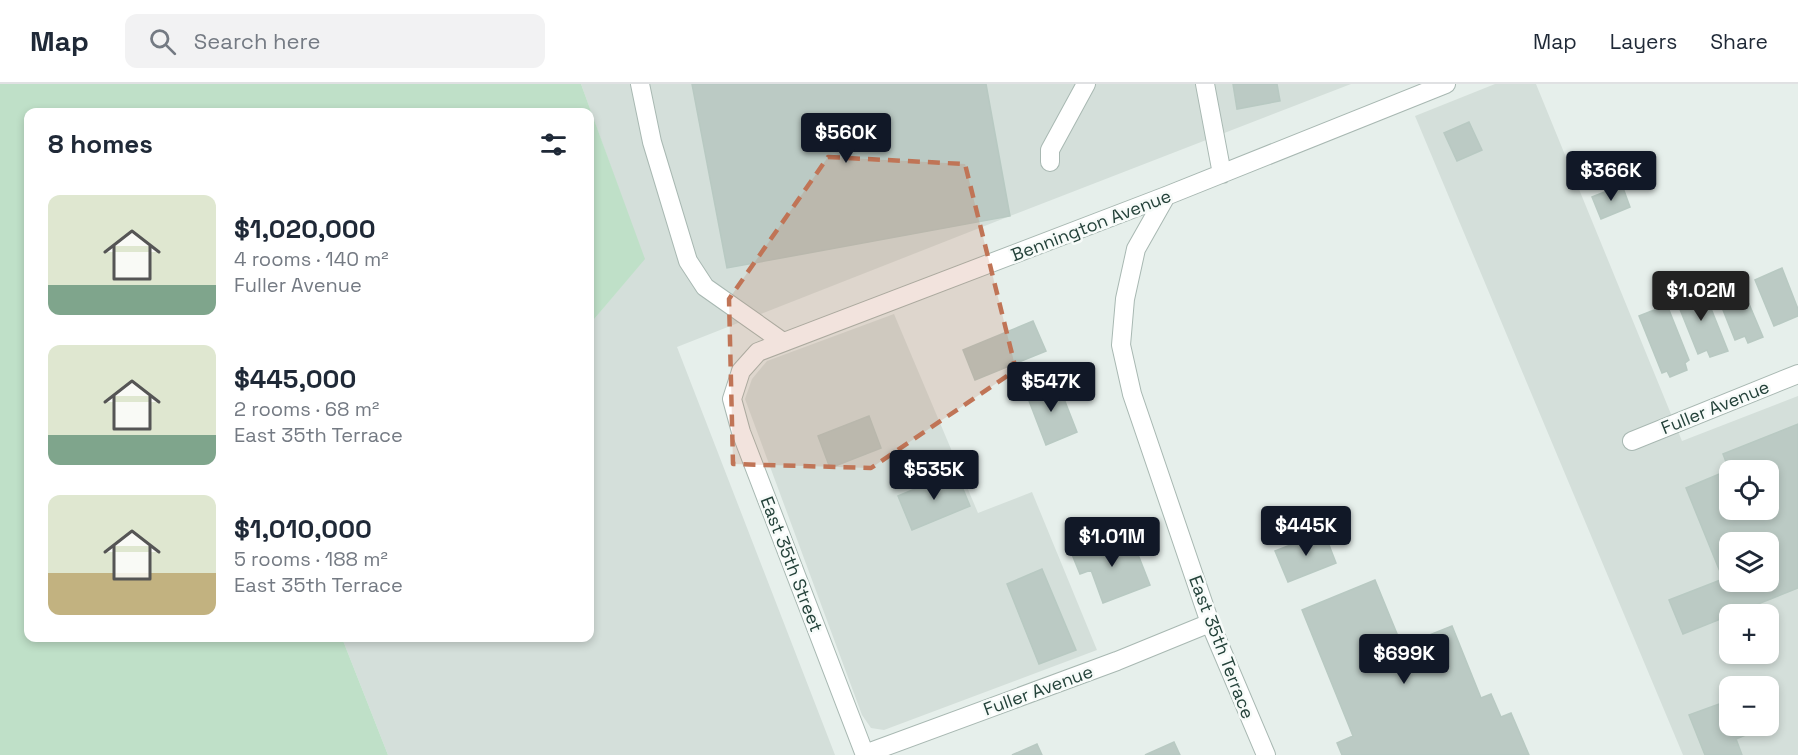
<!DOCTYPE html>
<html lang="en">
<head>
<meta charset="utf-8">
<style>
  body { margin:0; font-family:"Space Grotesk",sans-serif; background:#f2f2f3; color:#1f2937; height:100vh; display:flex; flex-direction:column; font-size:22px; white-space:nowrap }
  * { box-sizing:border-box; margin:0 }
  p { font-size:20px; color:#747a83 }
  .icon { flex:none; width:33px; height:33px; fill:none; stroke:currentColor; stroke-width:2; stroke-linecap:round; stroke-linejoin:round }
  .map { position:relative; flex:1; overflow:hidden }
  .side { position:absolute; left:24px; top:24px; width:570px; height:534px; display:flex; flex-direction:column; background:#fff; border-radius:12px; box-shadow:0 3px 9px #0003 }
  .side>* { flex:none }
  .tools { position:absolute; left:1719px; top:376px; display:grid; gap:12px }
  .tools a { display:grid; place-items:center; width:60px; height:60px; border-radius:12px; background:#fff; box-shadow:0 3px 9px #0003; font-size:30px }
  .price { position:absolute; translate:-50% -51px; padding:0 14px; border-radius:6px; background:#111827; color:#fff; font-size:20px; line-height:39px; filter:drop-shadow(0 2px 3px #0008) }
  .price::after { content:''; position:absolute; left:50%; top:36px; width:18px; height:14px; margin-left:-9px; background:inherit; clip-path:polygon(0 0,100% 0,50% 100%) }
  .price.active { background:#222; color:#fff }
  ul { padding:0; list-style:none }
  li { display:flex; align-items:center; gap:18px; height:150px; padding:0 24px }
  li span { display:grid; place-items:center; flex:none; width:168px; height:120px; border-radius:12px; color:#555 }
  li>.icon { margin-inline-start:auto }
  span .icon { width:72px; height:72px; fill:#fffc; stroke-width:1 }
  li b { font-size:26px }
  h2 { display:flex; justify-content:space-between; align-items:center; height:72px; padding:0 24px; font-size:26px }
  header { display:flex; align-items:center; gap:36px; box-sizing:border-box; height:84px; padding:0 30px; background:#fff; border-bottom:2px solid #e0e1e3 }
  header strong { font-size:28px }
  nav { display:flex; gap:33px; margin-inline-start:auto; font-size:21px }
  .search { width:420px; height:54px; background:#f2f2f3; display:flex; align-items:center; gap:15px; box-sizing:border-box; padding:0 21px; border-radius:12px; color:#747a83; font-size:22px }
  .map>svg:first-child { display:block }
  .built { fill:#d4dfda; fill-rule:evenodd }
  .green { fill:#bfe0c8 }
  .building { fill:#bbcac4; stroke:#b8c9c2; stroke-width:1.5; fill-rule:evenodd }
  .lines { fill:none; stroke-linecap:round; stroke-linejoin:round }
  .minor-casing { stroke:#a8b8b2; stroke-width:20 }
  .minor { stroke:#fff; stroke-width:18 }
  .marked { fill:#c07456; fill-opacity:0.2; stroke:#c07456; stroke-width:4.5; stroke-dasharray:12 8; stroke-linejoin:round }
  .labels { text-anchor:middle; dominant-baseline:central; stroke-width:5; stroke-linejoin:round; paint-order:stroke }
  .street-label { font-size:18px; fill:#24423a; stroke:#f7fbf9 }
</style>
</head>
<body>
<header>
<strong>Map</strong>
<div class="search"><svg class="icon" aria-label="search" viewBox="0 0 24 24"><circle cx="10" cy="10" r="6"/><path d="M15 15l6 6"/></svg>Search here</div>
<nav><a>Map</a><a>Layers</a><a>Share</a></nav>
</header>
<div class="map">
<svg width="1798" height="671" viewBox="0 0 1798 671">
  <rect width="100%" height="100%" fill="#e6efeb"/>
  <!-- built -->
  <path class="built" d="M 581,0 L 1351,0 L 1010,132 L 677,263 L 835,671 L 388,671 L 342,554 L 590,554 L 590,240 L 644,175 Z
    M 1495,0 L 1536,0 L 1682,357 L 1798,312 L 1798,671 L 1683,671 L 1415,32 ZM 1730,387 L 1768,387 L 1768,426 L 1730,426 ZM 1730,459 L 1768,459 L 1768,498 L 1730,498 ZM 1730,531 L 1768,531 L 1768,570 L 1730,570 ZM 1730,603 L 1768,603 L 1768,642 L 1730,642 Z
    M 894,230 L 978,429 L 1032,408 L 1097,566 L 884,646 L 871,644 L 862,631 L 745,315 L 752,295 L 767,277 Z"/>
  <!-- green -->
  <path class="green" d="M 0,0 L 581,0 L 645,175 L 590,240 L 590,28 L 28,28 L 28,554 L 342,554 L 388,671 L 0,671 Z"/>
  <!-- building -->
  <path class="building" d="M 692,0 L 986,0 L 1010,132 L 727,184 Z
    M 1233,0 L 1277,0 L 1280,17 L 1237,25 Z
    M 1469,38 L 1482,66 L 1457,77 L 1444,49 Z
    M 1622,101 L 1630,123 L 1601,135 L 1592,113 Z
    M 1782,184 L 1798,225 L 1798,232 L 1774,242 L 1755,196 Z
    M 1702,202 L 1728,267 L 1710,273 L 1707,266 L 1698,270 L 1675,213 Z
    M 1738,208 L 1744,222 L 1749,220 L 1763,253 L 1748,259 L 1745,252 L 1735,256 L 1719,216 Z
    M 1667,221 L 1689,276 L 1685,279 L 1687,286 L 1670,293 L 1667,287 L 1662,289 L 1639,232 Z
    M 1033,237 L 1046,267 L 975,296 L 963,266 Z
    M 1057,297 L 1077,348 L 1046,361 L 1026,309 Z
    M 869,332 L 881,364 L 830,384 L 818,352 Z
    M 1798,340 L 1798,504 L 1683,550 L 1669,516 L 1723,495 L 1686,404 L 1729,386 L 1723,370 ZM 1730,387 L 1768,387 L 1768,426 L 1730,426 ZM 1730,459 L 1768,459 L 1768,498 L 1730,498 Z
    M 956,388 L 970,422 L 912,446 L 898,412 Z
    M 1324,448 L 1336,479 L 1288,498 L 1275,467 Z
    M 1118,450 L 1126,472 L 1137,468 L 1150,501 L 1103,519 L 1091,486 L 1080,490 L 1071,468 Z
    M 1042,485 L 1076,566 L 1039,580 L 1007,500 Z
    M 1375,496 L 1402,562 L 1452,542 L 1481,614 L 1491,610 L 1501,633 L 1511,629 L 1529,671 L 1342,671 L 1337,659 L 1353,652 L 1302,526 Z
    M 1730,616 L 1730,642 L 1768,642 L 1768,631 L 1772,640 L 1736,655 L 1742,671 L 1705,671 L 1689,631 Z
    M 1174,658 L 1180,671 L 1145,671 Z
    M 1037,660 L 1042,671 L 1012,671 Z"/>
  <g class="lines">
    <!-- minor casing -->
    <g class="minor-casing">
      <path id="minor" d="M 640,0 L 652,58 L 688,177 L 705,203 L 783,258
        M 1205,0 L 1222,90
        M 1050,78 L 1050,66 L 1086,0
        M 1166,112 L 1136,165 L 1125,215 L 1121,261 L 1132,310 L 1210,539 L 1266,671
        M 1632,357 L 1798,290
        M 865,670 L 1117,577 L 1210,539
        M 865,671 L 741,348 L 732,315 L 741,287 L 758,268 L 1166,112 L 1446,0"/>
    </g>
    <!-- minor -->
    <use href="#minor" class="minor"/>
  </g>
  <!-- marked area -->
  <path class="marked" d="M 828,73 L 965,80 L 1016,286 L 871,384 L 733,380 L 729,215 Z"/>
  <g class="labels">
    <!-- street labels -->
    <g class="street-label">
      <text transform="translate(1091 141) rotate(-21)">Bennington Avenue</text>
      <text transform="translate(1715 323) rotate(-22)">Fuller Avenue</text>
      <text transform="translate(792 480) rotate(69)">East 35th Street</text>
      <text transform="translate(1222 563) rotate(69)">East 35th Terrace</text>
      <text transform="translate(1038 606) rotate(-20)">Fuller Avenue</text>
    </g>
  </g>
</svg>
<div class="tools">
<a><svg class="icon" aria-label="locate" viewBox="0 0 24 24"><circle cx="12" cy="12" r="6"/><path d="M12 2v4M12 18v4M2 12h4M18 12h4"/></svg></a>
<a><svg class="icon" aria-label="layers" viewBox="0 0 24 24"><path d="M12 4l9 5-9 5-9-5zM3 14l9 5 9-5"/></svg></a>
<a>+</a>
<a>−</a>
</div>
<b class="price" style="left:846px;top:80px">$560K</b>
<b class="price" style="left:1611px;top:118px">$366K</b>
<b class="price active" style="left:1701px;top:238px">$1.02M</b>
<b class="price" style="left:1051px;top:329px">$547K</b>
<b class="price" style="left:934px;top:417px">$535K</b>
<b class="price" style="left:1306px;top:473px">$445K</b>
<b class="price" style="left:1112px;top:484px">$1.01M</b>
<b class="price" style="left:1404px;top:601px">$699K</b>
<section class="side">
<h2>8 homes<svg class="icon" aria-label="filters" viewBox="0 0 24 24"><path d="M4 7h16M4 17h16"/><circle cx="9" cy="7" r="2"/><circle cx="15" cy="17" r="2"/></svg></h2>
<ul>
<li><span style="background:linear-gradient(#dfe7d0 75%,#7fa58c 0)"><svg class="icon" aria-label="home" viewBox="0 0 24 24"><path d="M3 11l9-7 9 7M6 9v11h12V9"/></svg></span><div><b>$1,020,000</b><p>4 rooms · 140 m²</p><p>Fuller Avenue</p></div></li>
<li><span style="background:linear-gradient(#dfe7d0 75%,#7fa58c 0)"><svg class="icon" aria-label="home" viewBox="0 0 24 24"><path d="M3 11l9-7 9 7M6 9v11h12V9"/></svg></span><div><b>$445,000</b><p>2 rooms · 68 m²</p><p>East 35th Terrace</p></div></li>
<li><span style="background:linear-gradient(#dfe7d0 65%,#c2b280 0)"><svg class="icon" aria-label="home" viewBox="0 0 24 24"><path d="M3 11l9-7 9 7M6 9v11h12V9"/></svg></span><div><b>$1,010,000</b><p>5 rooms · 188 m²</p><p>East 35th Terrace</p></div></li>
</ul>
</section>
</div>
</body>
</html>
